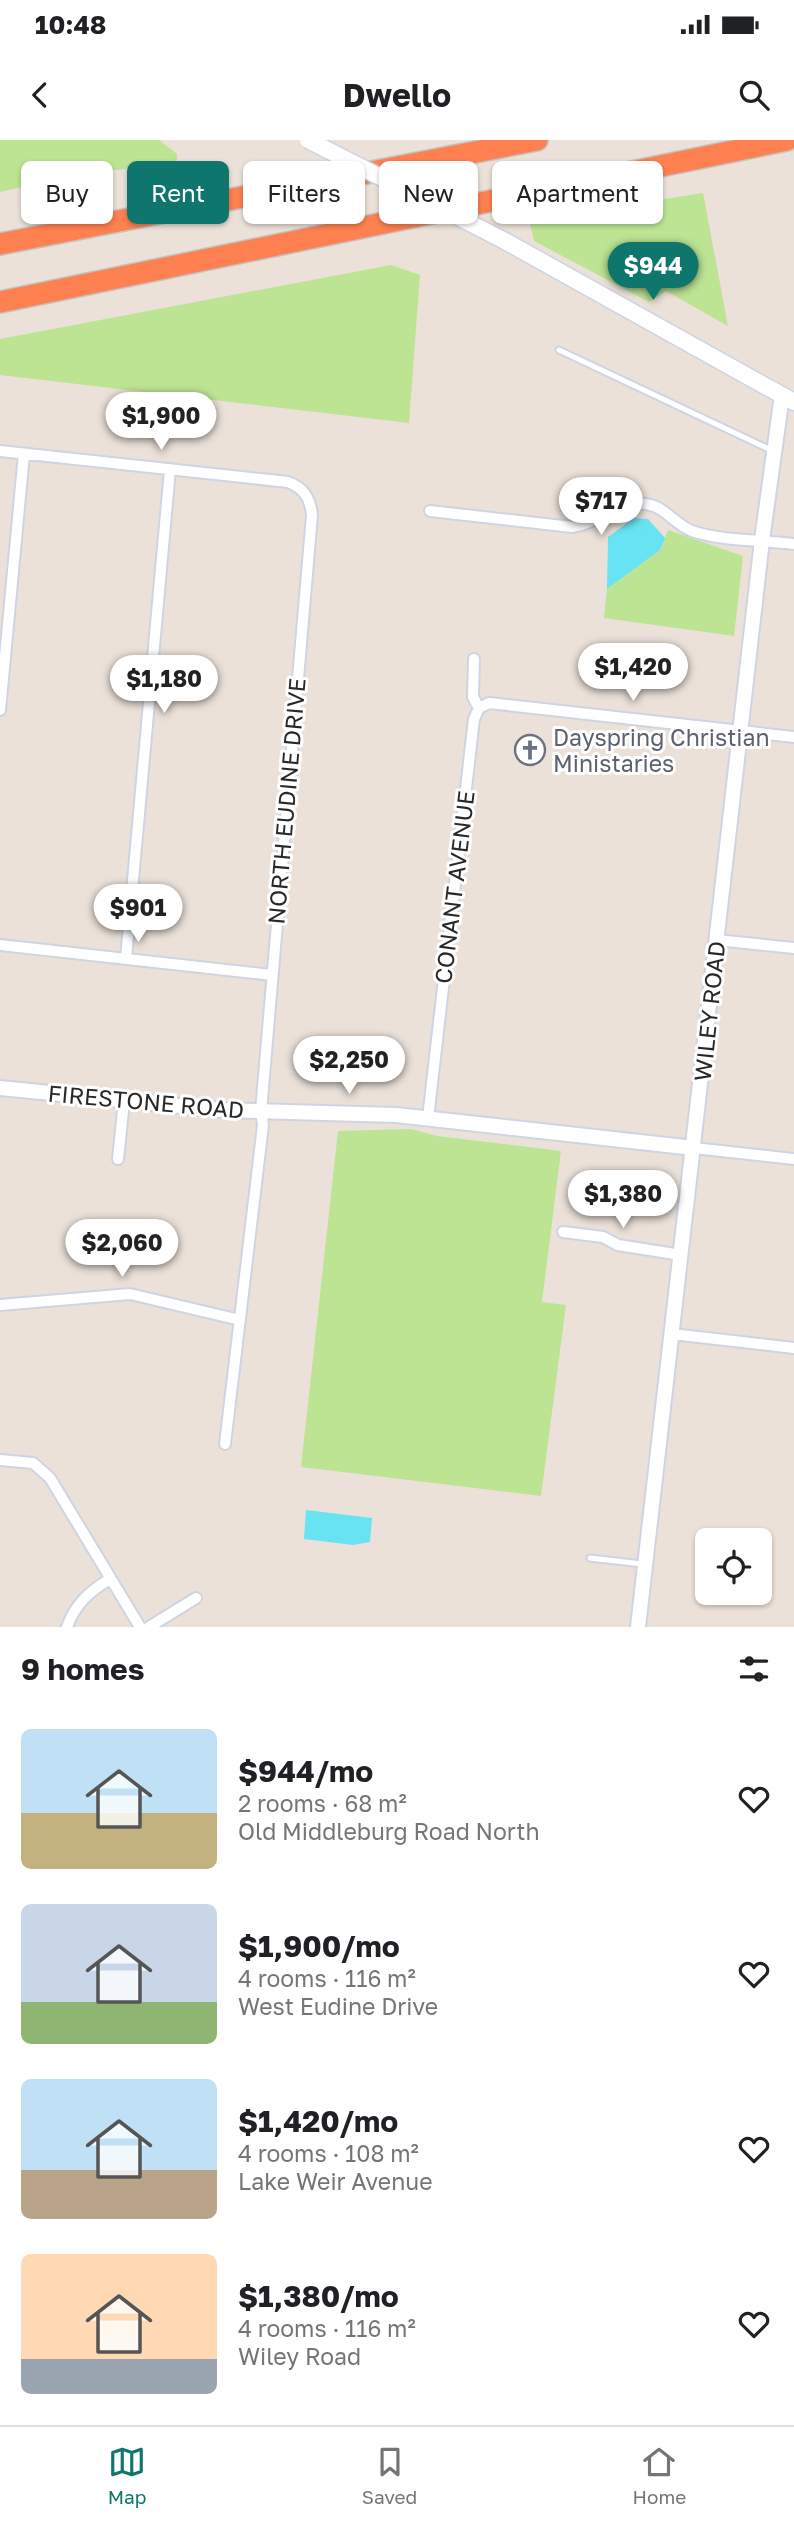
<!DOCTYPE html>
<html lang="en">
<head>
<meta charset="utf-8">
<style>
  body { margin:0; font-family:"Golos Text",sans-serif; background:#f6f6f6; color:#202124; height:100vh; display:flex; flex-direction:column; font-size:26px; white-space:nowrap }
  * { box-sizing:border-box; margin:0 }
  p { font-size:23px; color:#757577 }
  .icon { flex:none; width:38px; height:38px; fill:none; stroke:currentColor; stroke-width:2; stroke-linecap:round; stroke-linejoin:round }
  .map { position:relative; height:1487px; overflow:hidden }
  .sheet { display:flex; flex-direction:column; background:#fff; flex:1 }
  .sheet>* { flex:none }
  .banner { position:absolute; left:21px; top:21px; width:752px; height:63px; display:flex; gap:14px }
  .buttons { position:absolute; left:695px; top:1388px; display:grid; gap:14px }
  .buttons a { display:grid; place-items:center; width:77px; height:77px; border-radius:10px; background:#fff; box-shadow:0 2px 5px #0004; font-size:35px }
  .price { position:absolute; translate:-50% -60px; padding:0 16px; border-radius:24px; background:#fff; color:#222; font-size:23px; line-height:46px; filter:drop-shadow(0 2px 4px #0008) }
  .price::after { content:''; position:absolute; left:50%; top:42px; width:21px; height:16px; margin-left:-10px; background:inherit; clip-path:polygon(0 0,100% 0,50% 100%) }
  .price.on { background:#0f766e; color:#fff }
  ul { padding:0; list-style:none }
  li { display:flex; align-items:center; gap:21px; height:175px; padding:0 21px }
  li span { display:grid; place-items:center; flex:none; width:196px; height:140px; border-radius:10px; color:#555 }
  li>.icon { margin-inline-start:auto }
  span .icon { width:84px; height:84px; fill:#fffc; stroke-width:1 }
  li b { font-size:30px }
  h2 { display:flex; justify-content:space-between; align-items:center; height:84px; padding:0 21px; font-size:30px }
  .pill { padding:0 24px; border-radius:10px; background:#fff; box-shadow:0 2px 5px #0004; font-size:24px; line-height:63px }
  .pill.on { background:#0f766e; color:#fff }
  .status { display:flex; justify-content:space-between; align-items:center; height:49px; padding:0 35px; background:#fff; direction:ltr }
  .status svg { height:19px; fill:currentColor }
  header { display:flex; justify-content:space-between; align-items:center; height:91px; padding:0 21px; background:#fff; font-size:32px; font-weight:700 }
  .menu { display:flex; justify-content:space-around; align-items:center; height:98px; border-top:2px solid #e0e0e0; background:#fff; font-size:19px; color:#757577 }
  .menu a { display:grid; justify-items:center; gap:4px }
  .menu .on { color:#0f766e }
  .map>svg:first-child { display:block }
  .green { fill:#bce493 }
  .water { fill:#68e3f2 }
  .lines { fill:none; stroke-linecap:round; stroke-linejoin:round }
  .service-casing { stroke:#ced5e2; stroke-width:9 }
  .minor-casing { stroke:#ced5e2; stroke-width:14 }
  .tertiary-casing { stroke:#ced5e2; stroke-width:18 }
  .secondary-casing { stroke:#ced5e2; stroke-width:19 }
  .motorway-casing { stroke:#c3c3c3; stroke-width:24 }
  .service { stroke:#fff; stroke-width:5 }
  .minor { stroke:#fff; stroke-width:10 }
  .tertiary { stroke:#fff; stroke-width:14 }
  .secondary { stroke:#fff; stroke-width:16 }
  .motorway { stroke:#ff8050; stroke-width:21 }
  .secondary-bridge-casing { stroke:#ced5e2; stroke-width:19; stroke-linecap:butt }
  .secondary-bridge { stroke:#fff; stroke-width:16 }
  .labels { text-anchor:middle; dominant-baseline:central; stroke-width:6; stroke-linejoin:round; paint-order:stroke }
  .worship-label { font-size:23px; fill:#5b616d; stroke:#fff; text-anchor:start }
  .street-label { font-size:23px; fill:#282828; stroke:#fff }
</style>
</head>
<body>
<div class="status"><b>10:48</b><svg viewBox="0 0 49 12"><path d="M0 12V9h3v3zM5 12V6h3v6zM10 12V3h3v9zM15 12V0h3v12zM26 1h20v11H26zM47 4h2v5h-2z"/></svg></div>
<header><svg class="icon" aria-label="back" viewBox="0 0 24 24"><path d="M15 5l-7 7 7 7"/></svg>Dwello<svg class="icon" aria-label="search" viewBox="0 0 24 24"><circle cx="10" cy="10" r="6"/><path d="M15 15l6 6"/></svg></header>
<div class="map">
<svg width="794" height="1487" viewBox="0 0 794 1487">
  <rect width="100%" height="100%" fill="#ebe1d9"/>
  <!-- green -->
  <path class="green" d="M 0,0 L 159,0 L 177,14 L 177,20 L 169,24 L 82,34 L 0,52 Z
    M 703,53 L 728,186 L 666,151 L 649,162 L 534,101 L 529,80 Z
    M 391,125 L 420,135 L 409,283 L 0,235 L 0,199 Z
    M 668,390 L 743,416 L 734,496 L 604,478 L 607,449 L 660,410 Z
    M 411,989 L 437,996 L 561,1011 L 542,1162 L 566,1165 L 541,1356 L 301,1327 L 338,991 Z"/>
  <!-- water -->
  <path class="water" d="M 634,378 L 648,379 L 665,398 L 660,410 L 607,449 L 608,397 Z
    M 306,1370 L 372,1378 L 370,1402 L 353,1405 L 304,1399 Z"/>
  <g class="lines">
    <!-- service casing -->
    <g class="service-casing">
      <path id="service" d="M 559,210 L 773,311
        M 590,1418 L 642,1424"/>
    </g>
    <!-- minor casing -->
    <g class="minor-casing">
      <path id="minor" d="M 0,311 L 288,342 C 304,348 310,358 312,375 L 261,971 L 263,985 L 225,1304
        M 430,371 L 572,387 C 596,384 610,366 631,364 C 664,360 668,381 692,391 C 720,401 764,400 794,404
        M 474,519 L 473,557 L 479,568
        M 479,568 L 489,563 L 794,597
        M 0,570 L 24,314
        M 717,800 L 794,808
        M 0,805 L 272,835
        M 126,818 L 170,329
        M 428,978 L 474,579 L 479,568
        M 694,1008 L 794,1019
        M 118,1019 L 124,961
        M 563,1092 L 603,1097 L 618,1105 L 681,1115
        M 0,1165 L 130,1154 L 240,1180
        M 672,1194 L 794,1208
        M 0,1320 L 33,1323 L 50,1338 L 140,1487
        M 67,1487 C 75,1464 90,1451 110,1439
        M 149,1487 L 196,1458"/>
    </g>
    <!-- tertiary casing -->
    <g class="tertiary-casing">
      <path id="tertiary" d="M 0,948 L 221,970 L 396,975 L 694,1008
        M 638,1487 L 762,400 L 782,255"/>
    </g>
    <!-- secondary casing -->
    <g class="secondary-casing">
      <path id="secondary" d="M 505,101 L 794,262"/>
    </g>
    <!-- motorway casing -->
    <g class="motorway-casing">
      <path id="motorway" d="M 0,104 L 537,0
        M 0,162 L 787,0"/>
    </g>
    <!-- service -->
    <use href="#service" class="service"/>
    <!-- minor -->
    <use href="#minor" class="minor"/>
    <!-- tertiary -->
    <use href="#tertiary" class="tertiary"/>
    <!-- secondary -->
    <use href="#secondary" class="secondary"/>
    <!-- motorway -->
    <use href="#motorway" class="motorway"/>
    <!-- secondary-bridge casing -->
    <g class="secondary-bridge-casing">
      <path id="secondary-bridge" d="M 308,0 L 505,101"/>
    </g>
    <!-- secondary-bridge -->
    <use href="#secondary-bridge" class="secondary-bridge"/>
  </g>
  <!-- icons -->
  <defs>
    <g id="church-ring" transform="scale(1.575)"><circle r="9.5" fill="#fff" stroke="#6b7280" stroke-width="1.5"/><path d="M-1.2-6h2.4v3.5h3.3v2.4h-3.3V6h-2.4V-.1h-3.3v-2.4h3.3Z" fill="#6b7280"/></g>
  </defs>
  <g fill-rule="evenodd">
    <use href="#church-ring" x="530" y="610"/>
  </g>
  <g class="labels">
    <!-- worship labels -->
    <g class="worship-label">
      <text x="553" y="597">Dayspring Christian<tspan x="553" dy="26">Ministaries</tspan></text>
    </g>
    <!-- street labels -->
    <g class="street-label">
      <text transform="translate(286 661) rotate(-85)">NORTH EUDINE DRIVE</text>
      <text transform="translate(454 747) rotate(-83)">CONANT AVENUE</text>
      <text transform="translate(709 871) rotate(-84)">WILEY ROAD</text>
      <text transform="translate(146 961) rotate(5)">FIRESTONE ROAD</text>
    </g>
  </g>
</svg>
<div class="buttons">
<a><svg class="icon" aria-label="locate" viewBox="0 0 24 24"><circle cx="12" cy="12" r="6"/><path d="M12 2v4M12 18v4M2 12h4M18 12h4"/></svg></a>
</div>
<b class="price on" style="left:653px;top:162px">$944</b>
<b class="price" style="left:161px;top:312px">$1,900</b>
<b class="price" style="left:601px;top:397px">$717</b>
<b class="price" style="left:633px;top:563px">$1,420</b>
<b class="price" style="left:164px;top:575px">$1,180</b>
<b class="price" style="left:138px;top:804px">$901</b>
<b class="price" style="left:349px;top:956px">$2,250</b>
<b class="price" style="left:623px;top:1090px">$1,380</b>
<b class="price" style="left:122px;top:1139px">$2,060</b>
<div class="banner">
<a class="pill">Buy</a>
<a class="pill on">Rent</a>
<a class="pill">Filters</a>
<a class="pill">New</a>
<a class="pill">Apartment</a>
</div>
</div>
<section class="sheet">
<h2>9 homes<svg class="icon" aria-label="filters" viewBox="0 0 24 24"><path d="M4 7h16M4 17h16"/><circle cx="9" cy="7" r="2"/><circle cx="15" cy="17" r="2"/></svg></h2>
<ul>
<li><span style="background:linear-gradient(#bfe0f5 60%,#c2b280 0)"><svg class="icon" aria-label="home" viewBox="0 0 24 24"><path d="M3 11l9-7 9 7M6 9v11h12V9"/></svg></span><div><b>$944/mo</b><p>2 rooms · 68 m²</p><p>Old Middleburg Road North</p></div><svg class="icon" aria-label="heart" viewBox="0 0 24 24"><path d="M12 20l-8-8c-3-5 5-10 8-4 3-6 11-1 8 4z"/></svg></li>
<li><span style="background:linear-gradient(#c9d6e8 70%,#8fb573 0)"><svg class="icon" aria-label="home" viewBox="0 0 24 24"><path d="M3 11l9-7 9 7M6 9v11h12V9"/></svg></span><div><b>$1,900/mo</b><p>4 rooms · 116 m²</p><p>West Eudine Drive</p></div><svg class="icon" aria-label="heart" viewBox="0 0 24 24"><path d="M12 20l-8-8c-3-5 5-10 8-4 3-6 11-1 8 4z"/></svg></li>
<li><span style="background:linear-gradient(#bfe0f5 65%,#b9a48a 0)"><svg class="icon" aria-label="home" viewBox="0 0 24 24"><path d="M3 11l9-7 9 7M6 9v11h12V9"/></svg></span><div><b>$1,420/mo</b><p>4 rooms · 108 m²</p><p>Lake Weir Avenue</p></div><svg class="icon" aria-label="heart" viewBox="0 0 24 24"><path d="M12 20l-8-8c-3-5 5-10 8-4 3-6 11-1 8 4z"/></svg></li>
<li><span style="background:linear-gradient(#ffd9b3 75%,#9aa5b1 0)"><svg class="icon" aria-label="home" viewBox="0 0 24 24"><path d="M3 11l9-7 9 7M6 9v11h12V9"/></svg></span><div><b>$1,380/mo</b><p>4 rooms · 116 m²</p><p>Wiley Road</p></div><svg class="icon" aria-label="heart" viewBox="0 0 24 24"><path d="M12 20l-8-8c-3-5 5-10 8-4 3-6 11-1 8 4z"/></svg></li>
</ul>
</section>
<nav class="menu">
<a class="on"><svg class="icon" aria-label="map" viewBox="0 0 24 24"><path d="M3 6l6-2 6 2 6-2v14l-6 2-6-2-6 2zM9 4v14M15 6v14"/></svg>Map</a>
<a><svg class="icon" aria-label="saved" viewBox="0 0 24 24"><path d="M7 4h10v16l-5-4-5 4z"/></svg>Saved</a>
<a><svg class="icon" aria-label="home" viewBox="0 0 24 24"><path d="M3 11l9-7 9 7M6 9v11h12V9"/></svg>Home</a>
</nav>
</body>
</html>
